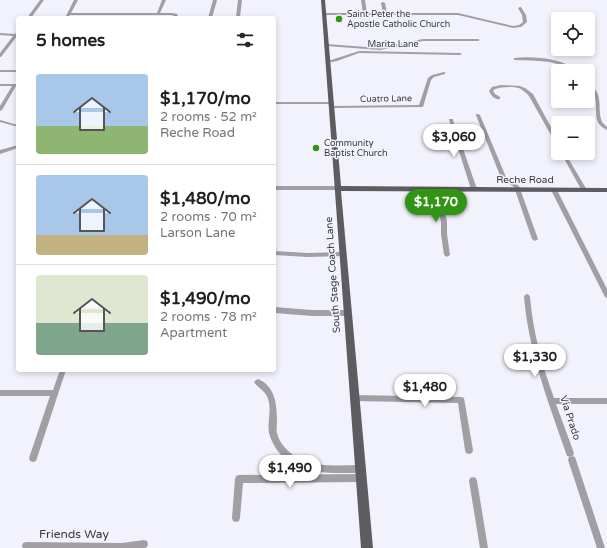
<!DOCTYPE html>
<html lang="en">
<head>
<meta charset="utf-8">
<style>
  body { margin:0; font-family:"Varela Round",sans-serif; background:#f2f2f2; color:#202124; height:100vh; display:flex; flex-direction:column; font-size:15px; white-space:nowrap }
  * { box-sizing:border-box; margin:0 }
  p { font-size:13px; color:#757577 }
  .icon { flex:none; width:22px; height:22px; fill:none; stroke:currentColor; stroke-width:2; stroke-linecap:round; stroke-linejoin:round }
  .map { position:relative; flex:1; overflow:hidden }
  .side { position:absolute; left:16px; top:16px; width:260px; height:356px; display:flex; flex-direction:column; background:#fff; border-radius:4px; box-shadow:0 2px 6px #0003 }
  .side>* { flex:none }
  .controls { position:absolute; left:551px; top:12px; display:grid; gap:8px }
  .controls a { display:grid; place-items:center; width:44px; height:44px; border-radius:4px; background:#fff; box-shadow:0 2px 6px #0003; font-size:20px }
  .price { position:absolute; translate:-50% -34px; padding:0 9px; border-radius:14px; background:#fff; color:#222; font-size:13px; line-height:26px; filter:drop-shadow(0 1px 2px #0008) }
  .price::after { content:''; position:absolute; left:50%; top:24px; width:12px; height:9px; margin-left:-6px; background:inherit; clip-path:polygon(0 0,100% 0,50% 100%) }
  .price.selected { background:#319415; color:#fff }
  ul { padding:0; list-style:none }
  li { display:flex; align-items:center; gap:12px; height:100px; padding:0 20px }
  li+li { border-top:1px solid #e0e0e0 }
  li span { display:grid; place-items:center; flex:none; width:112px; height:80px; border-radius:4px; color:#555 }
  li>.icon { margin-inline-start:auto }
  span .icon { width:48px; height:48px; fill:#fffc; stroke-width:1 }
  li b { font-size:17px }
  h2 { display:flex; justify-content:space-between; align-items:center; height:48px; padding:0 20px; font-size:17px }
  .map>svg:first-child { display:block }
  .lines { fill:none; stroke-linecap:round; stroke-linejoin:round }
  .minor { fill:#a19fa3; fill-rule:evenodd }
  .major { fill:#5e5b61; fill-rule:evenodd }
  .poi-dot { fill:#319415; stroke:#f1f2fc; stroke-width:1.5 }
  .labels { text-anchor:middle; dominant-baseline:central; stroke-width:3; stroke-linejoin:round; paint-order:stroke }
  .far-poi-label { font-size:9px; fill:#39393d; stroke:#f1f2fc; text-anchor:start }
  .far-street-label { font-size:9px; fill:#39393d; stroke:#f1f2fc }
  .street-label { font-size:10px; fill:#39393d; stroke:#f1f2fc }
  .near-street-label { font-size:12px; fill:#39393d; stroke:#f1f2fc }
</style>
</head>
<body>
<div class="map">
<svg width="607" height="548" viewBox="0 0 607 548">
  <rect width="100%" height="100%" fill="#f1f2fc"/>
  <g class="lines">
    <!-- minor -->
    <path class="minor" d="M 40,0 L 44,0 L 31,18 L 27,18 Z
      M 74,0 L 78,0 L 71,13 L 157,13 L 162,0 L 166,0 L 160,13 L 172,13 L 177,14 L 179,18 L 175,18 L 174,16 L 172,15 L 70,15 L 69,17 L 67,17 L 66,16 Z
      M 213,0 L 217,0 L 212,18 L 208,18 Z
      M 238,0 L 242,0 L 240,17 L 238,18 L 236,17 Z
      M 361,0 L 365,0 L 367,13 L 383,13 L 381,3 L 383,2 L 385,3 L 387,13 L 458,13 L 513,26 L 519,25 L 523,22 L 522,15 L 518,8 L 520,7 L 521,7 L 526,15 L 527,22 L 521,27 L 513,28 L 458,15 L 324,15 L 322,14 L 324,13 L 363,13 Z
      M 17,31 L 18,31 L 18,35 L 1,57 L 0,57 L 0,53 L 13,36 L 0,35 L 0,33 L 15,34 Z
      M 423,39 L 478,39 L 480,40 L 478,41 L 423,41 L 380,50 L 326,46 L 324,45 L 326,44 L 380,48 Z
      M 359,51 L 460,53 L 462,54 L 460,55 L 359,53 L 337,61 L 327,63 L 325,62 Z
      M 514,58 C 533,56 562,58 578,71 C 570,71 562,65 554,63 C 541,60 528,61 515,60 L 514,60 Z
      M 0,70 L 18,70 L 18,72 L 0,72 Z
      M 444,72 L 445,72 L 445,74 L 434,77 L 431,80 L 423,107 L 331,108 L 329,107 L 331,106 L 419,105 L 428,78 L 432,75 Z
      M 588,83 C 603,92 598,105 601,119 L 602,122 L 607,127 L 607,130 C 591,123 598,110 595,97 C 594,93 591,90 588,86 Z
      M 0,84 L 18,84 L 18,86 L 16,86 L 2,110 L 0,111 L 0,106 L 12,86 L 0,86 Z
      M 501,85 L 520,86 L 525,88 L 533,94 L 558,140 L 558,145 L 556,144 L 529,96 C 527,94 524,91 521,89 C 515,86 501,87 495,89 L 493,91 L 495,94 L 500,97 L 500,99 C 494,100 491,95 489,91 L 492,87 Z
      M 274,102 L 330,102 L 332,103 L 330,104 L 274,104 Z
      M 476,114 L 478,114 L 480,115 L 506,177 L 519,186 L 538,239 L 537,240 L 535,241 L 532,239 L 514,187 L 501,178 L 476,115 Z
      M 449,119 L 453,119 L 453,120 L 477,189 L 476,190 L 472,190 L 471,189 L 449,120 Z
      M 0,120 L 18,125 L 18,127 L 0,122 Z
      M 18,145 L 18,148 L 0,154 L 0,150 Z
      M 561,153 L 565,153 L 587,190 L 586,191 L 582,191 Z
      M 274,186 L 338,186 L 341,188 L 338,190 L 274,190 Z
      M 433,187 L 436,189 L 440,201 L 444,207 L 447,222 L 447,234 L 450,255 L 447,257 L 444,255 L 441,234 L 441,222 L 438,207 L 434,201 L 430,189 Z
      M 554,188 L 557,190 L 607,289 L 607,298 L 605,297 L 551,190 Z
      M 274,251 L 308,253 L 343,252 L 346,254 L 343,256 L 308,257 L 274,255 Z
      M 527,294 L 529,295 L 530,297 C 533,332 542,365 554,398 L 607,398 L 607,404 L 556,404 L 574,453 L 573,456 L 570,457 L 567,456 L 566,453 C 548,401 529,353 524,297 L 525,295 Z
      M 274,307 L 312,310 L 347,310 L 349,311 L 350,313 L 349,315 L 347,316 L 312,316 L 274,313 Z
      M 60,370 L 66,370 L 37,458 L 36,461 L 33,462 L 30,461 L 29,458 L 50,396 L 0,396 L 0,390 L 53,390 Z
      M 258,379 C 275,386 277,404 277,421 C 277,425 276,430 277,433 C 280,447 295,458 307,462 C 324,467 343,465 360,465 L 363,466 L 364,469 L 363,472 L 360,473 C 330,473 293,476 275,447 C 273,443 270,438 269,433 C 267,422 272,410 268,399 C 266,391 258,388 254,382 L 256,380 Z
      M 354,395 L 461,397 L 464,398 L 473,450 L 472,453 L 469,454 L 466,453 L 465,450 L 458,403 L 354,401 L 351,400 L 350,398 L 351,396 Z
      M 572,456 L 575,457 L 576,460 L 605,548 L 597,548 L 568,460 L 569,457 Z
      M 361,474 L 364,475 L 365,478 L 364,481 L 361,482 L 243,483 L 240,518 L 239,521 L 236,522 L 233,521 L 232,518 L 235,479 L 236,476 L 239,475 Z
      M 473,477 L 476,478 L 477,481 L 488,548 L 480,548 L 469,481 L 470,478 Z
      M 144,540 L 147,541 L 148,544 L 147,547 L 145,548 L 23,548 L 22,546 L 23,543 L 26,542 L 122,543 Z"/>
    <!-- major -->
    <path class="major" d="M 321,0 L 325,0 L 341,186 L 607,188 L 607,192 L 341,191 L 373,548 L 361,548 Z"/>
  </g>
  <!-- markers -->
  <g class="poi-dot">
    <circle cx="339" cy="19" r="4"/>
    <circle cx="316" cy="148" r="4"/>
  </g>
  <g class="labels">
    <!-- far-poi labels -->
    <g class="far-poi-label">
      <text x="347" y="14">Saint Peter the<tspan x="347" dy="10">Apostle Catholic Church</tspan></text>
      <text x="324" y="143">Community<tspan x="324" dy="10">Baptist Church</tspan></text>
    </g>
    <!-- far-street labels -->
    <g class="far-street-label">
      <text x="393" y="44">Marita Lane</text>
      <text transform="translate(386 99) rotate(-1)">Cuatro Lane</text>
    </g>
    <!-- street labels -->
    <g class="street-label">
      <text x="525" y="180">Reche Road</text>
      <text transform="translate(333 275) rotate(-94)">South Stage Coach Lane</text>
      <text transform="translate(570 418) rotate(72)">Via Prado</text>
    </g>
    <!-- near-street labels -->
    <g class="near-street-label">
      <text x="74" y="534">Friends Way</text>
    </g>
  </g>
</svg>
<div class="controls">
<a><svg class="icon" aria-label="locate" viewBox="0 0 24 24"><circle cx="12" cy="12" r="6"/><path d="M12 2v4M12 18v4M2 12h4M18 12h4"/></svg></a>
<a>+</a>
<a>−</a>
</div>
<b class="price" style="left:454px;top:158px">$3,060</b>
<b class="price selected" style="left:436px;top:223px">$1,170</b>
<b class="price" style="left:535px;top:378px">$1,330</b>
<b class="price" style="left:425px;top:408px">$1,480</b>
<b class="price" style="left:290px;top:489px">$1,490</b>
<section class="side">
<h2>5 homes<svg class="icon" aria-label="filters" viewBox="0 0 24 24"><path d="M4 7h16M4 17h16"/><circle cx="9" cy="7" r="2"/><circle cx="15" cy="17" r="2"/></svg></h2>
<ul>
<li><span style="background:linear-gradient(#a9c7e8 65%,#8fb573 0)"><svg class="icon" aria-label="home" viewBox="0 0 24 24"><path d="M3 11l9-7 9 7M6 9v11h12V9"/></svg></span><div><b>$1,170/mo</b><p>2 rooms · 52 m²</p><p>Reche Road</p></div></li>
<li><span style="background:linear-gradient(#a9c7e8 75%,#c2b280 0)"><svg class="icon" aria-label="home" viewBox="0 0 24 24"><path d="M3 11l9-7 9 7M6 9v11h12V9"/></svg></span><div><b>$1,480/mo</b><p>2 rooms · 70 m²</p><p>Larson Lane</p></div></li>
<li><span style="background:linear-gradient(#dfe7d0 60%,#7fa58c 0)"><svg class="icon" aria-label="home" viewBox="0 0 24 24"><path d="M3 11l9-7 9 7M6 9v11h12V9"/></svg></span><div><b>$1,490/mo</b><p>2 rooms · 78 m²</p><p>Apartment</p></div></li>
</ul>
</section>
</div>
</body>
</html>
